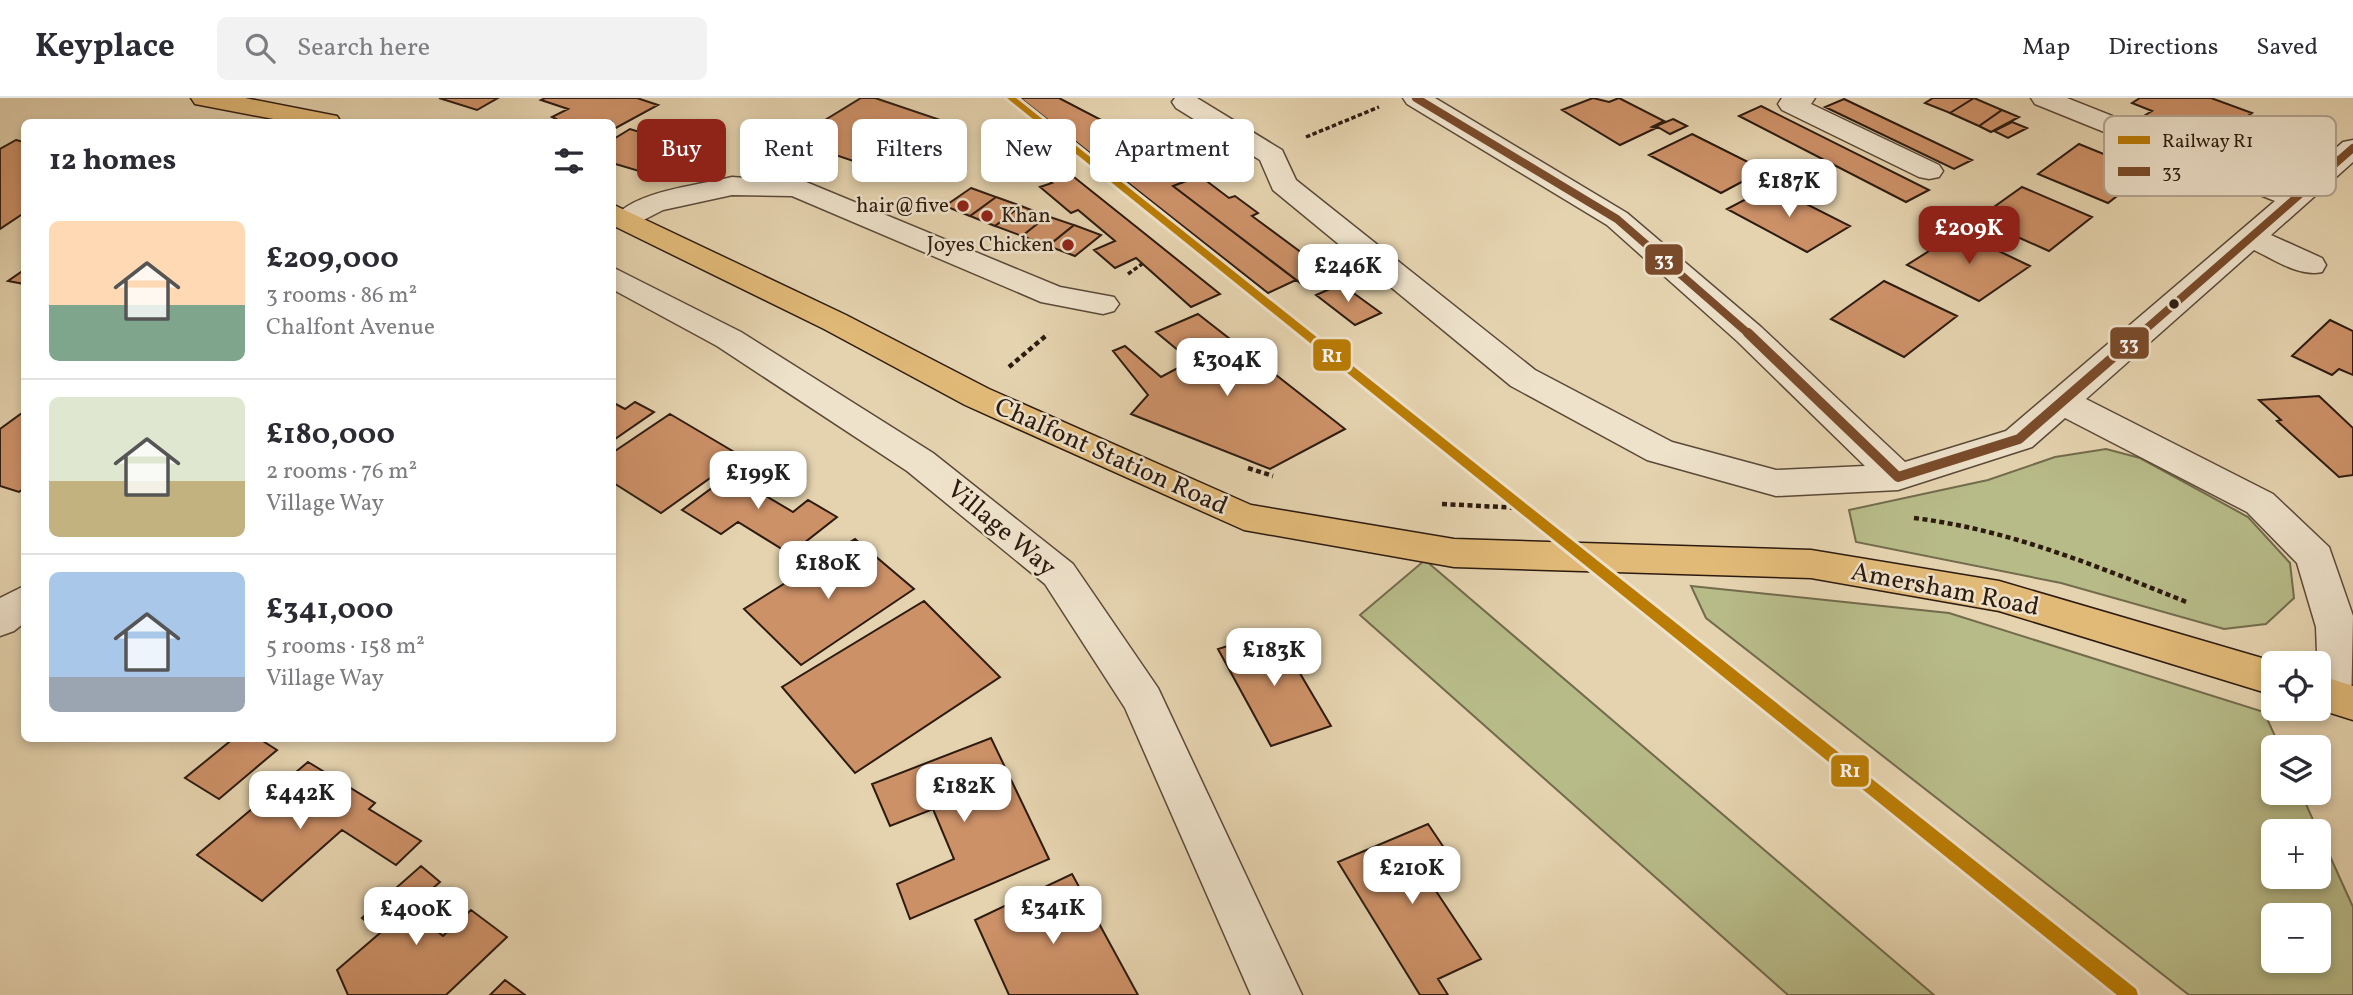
<!DOCTYPE html>
<html lang="en">
<head>
<meta charset="utf-8">
<style>
  body { margin:0; font-family:Vollkorn,serif; background:#f2f2f3; color:#2b2b33; height:100vh; display:flex; flex-direction:column; font-size:26px; white-space:nowrap }
  * { box-sizing:border-box; margin:0 }
  p { font-size:23px; color:#7c7c81 }
  .icon { flex:none; width:38px; height:38px; fill:none; stroke:currentColor; stroke-width:2; stroke-linecap:round; stroke-linejoin:round }
  .map { position:relative; flex:1; overflow:hidden }
  .details { position:absolute; left:21px; top:21px; width:595px; height:623px; display:flex; flex-direction:column; background:#fff; border-radius:10px; box-shadow:0 4px 10px #0003 }
  .details>* { flex:none }
  .guide { position:absolute; left:637px; top:21px; width:665px; height:63px; display:flex; gap:14px }
  .controls { position:absolute; left:2261px; top:553px; display:grid; gap:14px }
  .controls a { display:grid; place-items:center; width:70px; height:70px; border-radius:10px; background:#fff; box-shadow:0 4px 10px #0003; font-size:35px }
  .price { position:absolute; translate:-50% -60px; padding:0 16px; border-radius:14px; background:#fff; color:#222; font-size:23px; line-height:46px; filter:drop-shadow(0 2px 4px #0008) }
  .price::after { content:''; position:absolute; left:50%; top:42px; width:21px; height:16px; margin-left:-10px; background:inherit; clip-path:polygon(0 0,100% 0,50% 100%) }
  .price.current { background:#8f2418; color:#fff }
  ul { padding:0; list-style:none }
  li { display:flex; align-items:center; gap:21px; height:175px; padding:0 28px }
  li+li { border-top:2px solid #e1e1e2 }
  li span { display:grid; place-items:center; flex:none; width:196px; height:140px; border-radius:10px; color:#555 }
  li>.icon { margin-inline-start:auto }
  span .icon { width:84px; height:84px; fill:#fffc; stroke-width:1 }
  li b { font-size:30px }
  h2 { display:flex; justify-content:space-between; align-items:center; height:84px; padding:0 28px; font-size:30px }
  .tag { padding:0 24px; border-radius:10px; background:#fff; box-shadow:0 4px 10px #0003; font-size:24px; line-height:63px }
  .tag.current { background:#8f2418; color:#fff }
  header { display:flex; align-items:center; gap:42px; box-sizing:border-box; height:98px; padding:0 35px; background:#fff; border-bottom:2px solid #e1e1e2 }
  header strong { font-size:33px }
  nav { display:flex; gap:38px; margin-inline-start:auto; font-size:24px }
  .search { width:490px; height:63px; background:#f2f2f3; display:flex; align-items:center; gap:18px; box-sizing:border-box; padding:0 24px; border-radius:10px; color:#7c7c81; font-size:26px }
  .map>svg:first-child { display:block }
  .green { fill:#b7bb88; stroke:#726b4c; stroke-width:2; fill-rule:evenodd }
  .building { fill:#cd9168; stroke:#2d1b10; stroke-width:2 }
  .lines { fill:none; stroke-linecap:round; stroke-linejoin:round }
  .minor-casing { stroke:#5b4938; stroke-width:3 }
  .major-casing { stroke:#2d1b10; stroke-width:3 }
  .path-far1 { stroke:#2d1b10; stroke-width:3.5; stroke-dasharray:4.5 2.5; stroke-linecap:butt }
  .path { stroke:#2d1b10; stroke-width:4.5; stroke-dasharray:5 3.5; stroke-linecap:butt }
  .minor { fill:#eee2cb; fill-rule:evenodd }
  .major { fill:#e2ba78; fill-rule:evenodd }
  .bus-1-far1-casing { stroke:#eee2cb; stroke-width:12 }
  .bus-1-casing { stroke:#eee2cb; stroke-width:15 }
  .bus-1-far1 { stroke:#7a4b2a; stroke-width:8 }
  .bus-1 { stroke:#7a4b2a; stroke-width:10 }
  .rail-1-casing { stroke:#eee2cb; stroke-width:6 }
  .rail-1 { fill:#ba7c05; fill-rule:evenodd }
  .poi-dot { fill:#8f2418; stroke:#eee2cb; stroke-width:2.5 }
  .bus-dot { fill:#2d1b10; stroke:#eee2cb; stroke-width:2.5 }
  .labels { text-anchor:middle; dominant-baseline:central; stroke-width:5; stroke-linejoin:round; paint-order:stroke }
  .far-poi-label { font-size:21px; fill:#2d1b10; stroke:#eee2cb; text-anchor:end }
  .street-label { font-size:26px; fill:#2d1b10; stroke:#eee2cb }
  .key { fill:#eee2cb; stroke:#b4a693; stroke-width:2 }
  .key-label { font-size:19px; fill:#2d1b10 }
  .line-badge { stroke:#eee2cb; stroke-width:2.5 }
  .badge-label { font-size:19px; text-anchor:middle; font-weight:bold; fill:#fff }
</style>
</head>
<body>
<header>
<strong>Keyplace</strong>
<div class="search"><svg class="icon" aria-label="search" viewBox="0 0 24 24"><circle cx="10" cy="10" r="6"/><path d="M15 15l6 6"/></svg>Search here</div>
<nav><a>Map</a><a>Directions</a><a>Saved</a></nav>
</header>
<div class="map">
<svg width="2353" height="897" viewBox="0 0 2353 897">
  <rect width="100%" height="100%" fill="#e5d3af"/>
  <filter id="stains"><feTurbulence type="fractalNoise" baseFrequency=".00286" numOctaves="4"/><feColorMatrix values="0 0 0 0 .2 0 0 0 0 .09 0 0 0 0 .02 0 0 0 .5 -.17"/></filter>
  <radialGradient id="worn" r=".72"><stop offset=".6" stop-color="#630" stop-opacity="0"/><stop offset="1" stop-color="#630" stop-opacity=".3"/></radialGradient>
  <!-- green -->
  <path class="green" d="M 2106,351 L 2140,360 L 2248,419 L 2290,465 L 2294,500 L 2266,526 L 2224,531 L 2061,485 L 1856,444 L 1849,412 L 1988,382 L 2055,359 Z
    M 1425,462 L 1934,897 L 1788,897 L 1360,517 Z
    M 1691,488 L 1949,515 L 2264,614 L 2280,649 L 2273,649 L 2273,695 L 2301,695 L 2318,733 L 2273,733 L 2273,779 L 2319,779 L 2319,734 L 2353,809 L 2353,897 L 2189,897 L 1706,520 ZM 2273,817 L 2319,817 L 2319,863 L 2273,863 Z"/>
  <!-- building -->
  <path class="building" d="M 439,0 L 498,0 L 477,12 Z
    M 545,0 L 637,0 L 658,7 L 612,32 L 612,24 L 562,24 L 552,19 L 568,11 L 541,2 Z
    M 861,0 L 875,0 L 964,30 L 951,38 L 962,44 L 931,66 L 915,62 L 894,77 L 821,52 L 827,48 L 799,38 Z
    M 1020,0 L 1059,0 L 1132,38 L 1146,57 L 1183,84 L 1173,88 L 1296,182 L 1268,195 Z
    M 1593,0 L 1609,4 L 1619,0 L 1664,23 L 1652,29 L 1656,30 L 1620,47 L 1562,12 Z
    M 1933,0 L 1974,0 L 1950,15 L 1925,5 Z
    M 1974,0 L 2002,12 L 1979,28 L 1950,15 Z
    M 2140,0 L 2211,0 L 2252,15 L 2236,26 L 2220,19 L 2201,32 L 2211,36 L 2202,43 L 2142,19 L 2152,13 L 2132,5 Z
    M 1844,1 L 1972,62 L 1954,71 L 1825,9 Z
    M 1761,8 L 1929,92 L 1906,104 L 1739,18 Z
    M 2002,12 L 2019,19 L 1991,34 L 1979,28 Z
    M 1673,21 L 1687,28 L 1670,36 L 1656,28 Z
    M 2012,24 L 2027,30 L 2008,40 L 1994,33 Z
    M 1010,28 L 1144,135 L 1220,196 L 1191,209 L 1136,160 L 1115,170 L 1094,152 L 1115,143 L 1078,112 L 1071,115 L 1040,89 L 1052,85 L 990,35 Z
    M 656,30 L 678,37 L 668,44 L 687,51 L 649,76 L 612,65 L 612,42 L 630,31 L 646,36 Z
    M 1692,36 L 1764,72 L 1721,95 L 1649,57 Z
    M 16,42 L 24,44 L 24,115 L 0,131 L 0,51 Z
    M 2079,46 L 2148,74 L 2108,105 L 2038,76 Z
    M 687,51 L 706,56 L 668,82 L 649,76 Z
    M 1200,78 L 1229,100 L 1235,98 L 1258,115 L 1252,118 L 1329,175 L 1303,187 L 1173,88 Z
    M 1771,88 L 1850,128 L 1807,154 L 1727,111 Z
    M 2022,89 L 2092,119 L 2049,153 L 1977,121 Z
    M 971,90 L 996,99 L 970,118 L 945,108 Z
    M 996,99 L 1021,108 L 995,128 L 970,118 Z
    M 1021,108 L 1047,118 L 1022,138 L 995,128 Z
    M 1047,118 L 1074,127 L 1048,148 L 1022,138 Z
    M 1074,127 L 1101,137 L 1075,158 L 1048,148 Z
    M 1959,134 L 2030,168 L 1979,203 L 1907,167 Z
    M 24,172 L 24,186 L 8,183 Z
    M 1884,183 L 1938,209 L 1957,218 L 1904,259 L 1831,221 Z
    M 1341,186 L 1381,215 L 1355,227 L 1316,197 Z
    M 1198,216 L 1345,331 L 1270,371 L 1131,316 L 1148,297 L 1113,253 L 1125,248 L 1161,279 L 1191,263 L 1156,234 Z
    M 2330,222 L 2353,233 L 2353,277 L 2339,271 L 2332,277 L 2292,258 Z
    M 2319,298 L 2353,330 L 2353,377 L 2339,379 L 2277,323 L 2281,322 L 2259,302 Z
    M 612,304 L 625,311 L 635,304 L 654,314 L 612,343 Z
    M 22,315 L 24,316 L 24,390 L 19,394 L 0,388 L 0,331 Z
    M 670,316 L 741,358 L 661,415 L 612,384 L 612,355 Z
    M 743,367 L 774,385 L 761,395 L 793,414 L 808,402 L 837,419 L 790,456 L 738,424 L 721,436 L 682,412 Z
    M 855,441 L 914,491 L 801,567 L 744,511 Z
    M 924,503 L 1000,579 L 855,675 L 782,589 Z
    M 1275,533 L 1331,628 L 1271,648 L 1218,551 Z
    M 234,640 L 258,640 L 277,652 L 219,701 L 185,680 Z
    M 991,640 L 1049,761 L 910,821 L 897,786 L 954,761 L 933,711 L 890,728 L 872,686 Z
    M 308,664 L 375,705 L 369,711 L 421,743 L 396,767 L 342,732 L 262,803 L 197,757 Z
    M 1428,726 L 1457,769 L 1428,781 L 1481,861 L 1438,881 L 1448,897 L 1420,897 L 1338,764 Z
    M 421,768 L 440,784 L 409,811 L 443,838 L 471,812 L 507,839 L 446,897 L 348,897 L 337,872 L 380,835 L 362,820 Z
    M 1072,776 L 1138,897 L 1009,897 L 975,822 Z
    M 505,882 L 525,897 L 490,897 Z"/>
  <g class="lines">
    <!-- minor casing -->
    <g class="minor-casing">
      <path id="minor" d="M 1175,0 L 1197,0 L 1282,52 L 1296,82 L 1535,272 L 1672,344 L 1776,372 L 1865,368 L 1737,243 L 1607,127 L 1407,6 L 1403,0 L 1435,0 L 1627,115 L 1761,229 L 1905,364 L 2006,333 L 2275,103 L 2035,6 L 2031,0 L 2067,0 L 2291,89 L 2343,44 L 2353,42 L 2353,64 L 2271,137 L 2322,160 L 2326,167 L 2322,174 C 2299,179 2275,162 2254,152 L 2086,301 L 2273,396 L 2329,449 L 2353,518 L 2351,611 L 2336,616 L 2321,611 L 2319,607 L 2316,529 L 2297,465 L 2247,414 L 2065,320 L 2032,349 L 1898,392 L 1776,398 L 1647,362 L 1511,288 L 1273,92 L 1260,62 L 1176,10 L 1172,4 Z
        M 1782,0 L 1815,0 L 1811,6 L 1939,67 L 1943,73 L 1939,79 L 1929,81 L 1919,79 L 1782,12 L 1778,6 Z
        M 732,79 L 806,84 L 1060,189 L 1114,199 L 1119,206 L 1114,213 L 1103,216 L 1041,204 L 792,98 L 732,97 L 663,112 L 628,130 L 618,127 L 613,121 C 633,93 700,87 732,79 Z
        M 612,169 L 741,234 L 933,355 L 1073,466 L 1158,590 L 1302,897 L 1251,897 L 1125,610 L 1045,486 L 907,373 L 717,248 L 612,191 Z
        M 24,488 L 24,525 L 14,533 L 0,538 L 0,500 Z"/>
    </g>
    <!-- major casing -->
    <g class="major-casing">
      <path id="major" d="M 191,0 L 245,0 L 337,18 L 341,24 L 289,24 L 195,6 Z
        M 612,106 L 846,217 L 989,291 L 1251,407 L 1454,441 L 1811,452 L 1999,483 L 2279,565 L 2273,565 L 2273,597 L 1999,513 L 1811,480 L 1454,469 L 1244,432 L 965,307 L 824,231 L 612,127 Z
        M 2319,577 L 2353,588 L 2353,622 L 2318,611 Z"/>
    </g>
    <!-- path-far1 -->
    <path class="path-far1" d="M 1306,39 L 1379,9
      M 1128,176 L 1142,166"/>
    <!-- path -->
    <path class="path" d="M 1009,269 L 1048,236
      M 1248,370 L 1273,378
      M 1442,406 L 1521,410
      M 1914,420 C 2011,432 2099,469 2189,505"/>
    <!-- minor -->
    <use href="#minor" class="minor"/>
    <!-- major -->
    <use href="#major" class="major"/>
    <!-- bus-1-far1 casing -->
    <g class="bus-1-far1-casing">
      <path id="bus-1-far1" d="M 1416,0 L 1617,121 L 1750,237
        M 2139,237 L 2353,50"/>
    </g>
    <!-- bus-1 casing -->
    <g class="bus-1-casing">
      <path id="bus-1" d="M 1748,235 L 1898,379 L 2019,341 L 2141,235"/>
    </g>
    <!-- bus-1-far1 -->
    <use href="#bus-1-far1" class="bus-1-far1"/>
    <!-- bus-1 -->
    <use href="#bus-1" class="bus-1"/>
    <!-- rail-1 casing -->
    <g class="rail-1-casing">
      <path id="rail-1" d="M 1007,0 L 1016,0 L 2136,891 L 2138,897 L 2117,897 Z"/>
    </g>
    <!-- rail-1 -->
    <use href="#rail-1" class="rail-1"/>
  </g>
  <!-- markers -->
  <g class="poi-dot">
    <circle cx="963" cy="108" r="7"/>
    <circle cx="987" cy="118" r="7"/>
    <circle cx="1068" cy="147" r="7"/>
  </g>
  <circle class="bus-dot" cx="2174" cy="206" r="6"/>
  <g class="labels">
    <!-- far-poi labels -->
    <g class="far-poi-label">
      <text x="949" y="108">hair@five</text>
      <text x="1001" y="118" text-anchor="start">Khan</text>
      <text x="1054" y="147">Joyes Chicken</text>
    </g>
    <!-- street labels -->
    <g class="street-label">
      <text transform="translate(1111 359) rotate(24)">Chalfont Station Road</text>
      <text transform="translate(1001 431) rotate(40)">Village Way</text>
      <text transform="translate(1945 492) rotate(11)">Amersham Road</text>
    </g>
  </g>
  <!-- legend -->
  <rect x="2104" y="18" width="232" height="80" rx="10" class="key"/>
  <rect x="2118" y="38" width="32" height="8" fill="#ba7c05"/>
  <rect x="2118" y="69" width="32" height="9" fill="#7a4b2a"/>
  <g class="key-label">
    <text x="2162" y="49">Railway R1</text>
    <text x="2162" y="80">33</text>
  </g>
  <g class="line-badge">
    <rect x="1644" y="145" width="40" height="33" rx="7" fill="#7a4b2a"/>
    <rect x="2109" y="228" width="41" height="34" rx="7" fill="#7a4b2a"/>
    <rect x="1312" y="240" width="40" height="34" rx="7" fill="#ba7c05"/>
    <rect x="1830" y="656" width="40" height="34" rx="7" fill="#ba7c05"/>
  </g>
  <g class="badge-label">
    <text x="1664" y="168">33</text>
    <text x="2129" y="252">33</text>
    <text x="1332" y="264">R1</text>
    <text x="1850" y="679">R1</text>
  </g>
  <rect width="100%" height="100%" filter="url(#stains)"/>
  <rect width="100%" height="100%" fill="url(#worn)"/>
</svg>
<div class="controls">
<a><svg class="icon" aria-label="locate" viewBox="0 0 24 24"><circle cx="12" cy="12" r="6"/><path d="M12 2v4M12 18v4M2 12h4M18 12h4"/></svg></a>
<a><svg class="icon" aria-label="layers" viewBox="0 0 24 24"><path d="M12 4l9 5-9 5-9-5zM3 14l9 5 9-5"/></svg></a>
<a>+</a>
<a>−</a>
</div>
<b class="price" style="left:1789px;top:121px">£187K</b>
<b class="price current" style="left:1969px;top:168px">£209K</b>
<b class="price" style="left:1348px;top:206px">£246K</b>
<b class="price" style="left:1227px;top:300px">£304K</b>
<b class="price" style="left:758px;top:413px">£199K</b>
<b class="price" style="left:828px;top:503px">£180K</b>
<b class="price" style="left:1274px;top:590px">£183K</b>
<b class="price" style="left:964px;top:726px">£182K</b>
<b class="price" style="left:300px;top:733px">£442K</b>
<b class="price" style="left:1412px;top:808px">£210K</b>
<b class="price" style="left:1053px;top:848px">£341K</b>
<b class="price" style="left:416px;top:849px">£400K</b>
<div class="guide">
<a class="tag current">Buy</a>
<a class="tag">Rent</a>
<a class="tag">Filters</a>
<a class="tag">New</a>
<a class="tag">Apartment</a>
</div>
<section class="details">
<h2>12 homes<svg class="icon" aria-label="filters" viewBox="0 0 24 24"><path d="M4 7h16M4 17h16"/><circle cx="9" cy="7" r="2"/><circle cx="15" cy="17" r="2"/></svg></h2>
<ul>
<li><span style="background:linear-gradient(#ffd9b3 60%,#7fa58c 0)"><svg class="icon" aria-label="home" viewBox="0 0 24 24"><path d="M3 11l9-7 9 7M6 9v11h12V9"/></svg></span><div><b>£209,000</b><p>3 rooms · 86 m²</p><p>Chalfont Avenue</p></div></li>
<li><span style="background:linear-gradient(#dfe7d0 60%,#c2b280 0)"><svg class="icon" aria-label="home" viewBox="0 0 24 24"><path d="M3 11l9-7 9 7M6 9v11h12V9"/></svg></span><div><b>£180,000</b><p>2 rooms · 76 m²</p><p>Village Way</p></div></li>
<li><span style="background:linear-gradient(#a9c7e8 75%,#9aa5b1 0)"><svg class="icon" aria-label="home" viewBox="0 0 24 24"><path d="M3 11l9-7 9 7M6 9v11h12V9"/></svg></span><div><b>£341,000</b><p>5 rooms · 158 m²</p><p>Village Way</p></div></li>
</ul>
</section>
</div>
</body>
</html>
